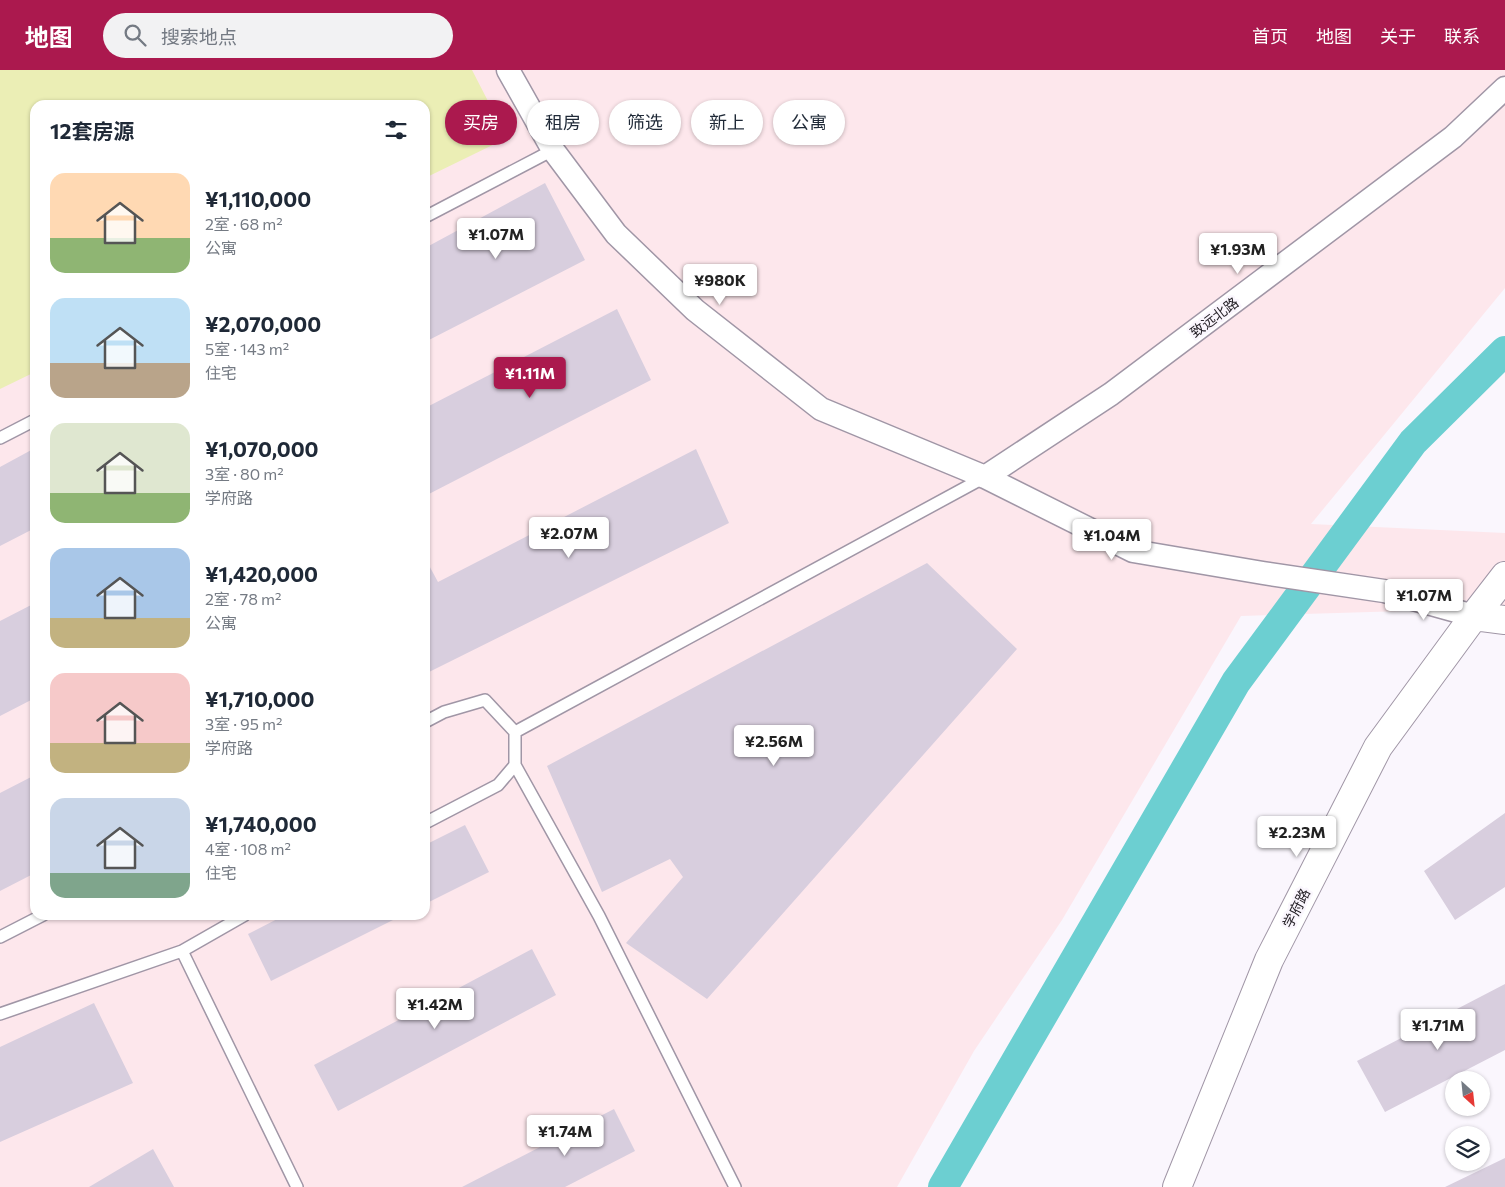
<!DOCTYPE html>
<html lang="zh">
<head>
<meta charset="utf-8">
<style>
  body { margin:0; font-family:Commissioner,"Noto Sans SC",sans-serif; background:#f2f2f3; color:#1f2937; height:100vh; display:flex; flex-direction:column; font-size:19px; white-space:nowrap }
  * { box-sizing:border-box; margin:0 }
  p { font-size:16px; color:#747a83 }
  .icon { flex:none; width:28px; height:28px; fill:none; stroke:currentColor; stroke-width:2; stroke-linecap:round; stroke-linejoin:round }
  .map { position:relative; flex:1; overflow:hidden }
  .side { position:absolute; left:30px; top:30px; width:400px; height:820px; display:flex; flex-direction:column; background:#fff; border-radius:15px; box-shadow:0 1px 4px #0004 }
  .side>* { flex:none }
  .hud { position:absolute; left:445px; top:30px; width:475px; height:45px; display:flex; gap:10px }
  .needle { width:32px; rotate:153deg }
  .controls { position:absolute; left:1445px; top:1001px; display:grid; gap:10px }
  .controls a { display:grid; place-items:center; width:45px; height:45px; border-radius:50%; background:#fff; box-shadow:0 1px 4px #0004; font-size:25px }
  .price { position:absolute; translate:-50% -42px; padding:0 11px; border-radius:5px; background:#fff; color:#222; font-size:16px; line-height:32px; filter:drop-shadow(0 1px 2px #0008) }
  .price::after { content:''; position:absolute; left:50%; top:30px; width:15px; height:11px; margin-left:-8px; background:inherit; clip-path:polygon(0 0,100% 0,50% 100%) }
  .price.current { background:#ab194e; color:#fff }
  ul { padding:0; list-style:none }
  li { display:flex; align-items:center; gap:15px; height:125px; padding:0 20px }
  li span { display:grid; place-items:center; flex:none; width:140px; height:100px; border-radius:15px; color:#555 }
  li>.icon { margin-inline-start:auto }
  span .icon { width:60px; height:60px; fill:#fffc; stroke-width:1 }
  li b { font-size:21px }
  h2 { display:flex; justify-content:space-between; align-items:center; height:60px; padding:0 20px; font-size:21px }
  .pill { padding:0 18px; border-radius:22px; background:#fff; box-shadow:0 1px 4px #0004; font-size:18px; line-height:45px }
  .pill.current { background:#ab194e; color:#fff }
  header { display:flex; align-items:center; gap:30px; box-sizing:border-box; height:70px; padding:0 25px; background:#ab194e; color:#fff }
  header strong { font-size:24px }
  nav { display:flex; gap:28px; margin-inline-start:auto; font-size:18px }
  .search { width:350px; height:45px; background:#f2f2f3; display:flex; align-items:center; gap:12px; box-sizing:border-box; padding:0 18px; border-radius:28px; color:#747a83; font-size:19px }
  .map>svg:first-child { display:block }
  .education { fill:#fde7ec; fill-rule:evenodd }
  .green { fill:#ebeeb5 }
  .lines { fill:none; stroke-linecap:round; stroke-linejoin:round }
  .canal { stroke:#6ccfd1; stroke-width:30 }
  .building { fill:#d8cede }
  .lane-casing { stroke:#a096a6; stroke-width:14 }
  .street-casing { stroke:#a096a6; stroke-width:25 }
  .secondary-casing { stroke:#a096a6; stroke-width:30 }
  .lane { stroke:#fff; stroke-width:11 }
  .street { stroke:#fff; stroke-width:22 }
  .secondary { stroke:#fff; stroke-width:28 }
  .labels { text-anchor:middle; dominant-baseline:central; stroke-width:5; stroke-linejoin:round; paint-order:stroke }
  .street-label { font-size:14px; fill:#262228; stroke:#faf6fd }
</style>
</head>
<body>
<header>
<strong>地图</strong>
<div class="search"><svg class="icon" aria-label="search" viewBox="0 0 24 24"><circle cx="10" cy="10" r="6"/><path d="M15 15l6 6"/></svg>搜索地点</div>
<nav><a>首页</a><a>地图</a><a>关于</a><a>联系</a></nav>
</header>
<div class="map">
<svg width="1505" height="1117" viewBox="0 0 1505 1117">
  <rect width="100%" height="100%" fill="#faf6fd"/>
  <!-- education -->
  <path class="education" d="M 0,0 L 1505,0 L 1505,218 L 1311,454 L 1505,463 L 1505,538 L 1241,546 L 1062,850 L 974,981 L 897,1117 L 0,1117 ZM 35,35 L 425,35 L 425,845 L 35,845 Z"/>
  <!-- green -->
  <path class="green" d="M 0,0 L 472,0 L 507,68 L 425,108 L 425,35 L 35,35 L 35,302 L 0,319 Z"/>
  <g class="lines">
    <!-- canal -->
    <path class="canal" d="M 943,1117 L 1236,612 L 1413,372 L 1505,281"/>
  </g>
  <!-- building -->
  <path class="building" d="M 545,113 L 585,190 L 425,272 L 425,178 Z
    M 617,239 L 651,310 L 425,426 L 425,338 Z
    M 35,378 L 35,458 L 0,476 L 0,397 Z
    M 696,379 L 729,453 L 425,604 L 425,488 L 438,512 Z
    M 927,493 L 1017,579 L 707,929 L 626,873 L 683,807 L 670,789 L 602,822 L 547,696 Z
    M 35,533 L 35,628 L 0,646 L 0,551 Z
    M 35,705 L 35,803 L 0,821 L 0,723 Z
    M 1505,743 L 1505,817 L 1455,850 L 1424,801 Z
    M 465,755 L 489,802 L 425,834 L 425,775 Z
    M 285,845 L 403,845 L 271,911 L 248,864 Z
    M 532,879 L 556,925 L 338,1041 L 314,995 Z
    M 1505,914 L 1505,980 L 1385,1042 L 1357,991 Z
    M 94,933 L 133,1013 L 0,1072 L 0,977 Z
    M 614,1039 L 635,1081 L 565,1117 L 462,1117 Z
    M 153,1079 L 174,1117 L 89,1117 Z
    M 1505,1088 L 1505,1117 L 1445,1117 Z"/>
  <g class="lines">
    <!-- lane casing -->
    <g class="lane-casing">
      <path id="lane" d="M 425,147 L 553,80
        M 0,368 L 35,350
        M 425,652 L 444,642 L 485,630 L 515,662 L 515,695 L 498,715 L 425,753
        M 515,662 L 985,407
        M 515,695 L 599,846 L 735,1117
        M 0,867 L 43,845
        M 182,881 L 297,1117
        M 0,944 L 182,881 L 245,845"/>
    </g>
    <!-- street casing -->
    <g class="street-casing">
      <path id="street" d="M 508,0 L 553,80 L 616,164 L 695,240 L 821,339 L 985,407 L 1133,481 L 1263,503 L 1384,521 L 1474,546
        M 985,407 L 1111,324 L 1453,67 L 1505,18"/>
    </g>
    <!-- secondary casing -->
    <g class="secondary-casing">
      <path id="secondary" d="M 1474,546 L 1505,550
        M 1177,1117 L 1269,890 L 1378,677 L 1474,546 L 1505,506"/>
    </g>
    <!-- lane -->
    <use href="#lane" class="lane"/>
    <!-- street -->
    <use href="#street" class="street"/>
    <!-- secondary -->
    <use href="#secondary" class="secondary"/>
  </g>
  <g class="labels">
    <!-- street labels -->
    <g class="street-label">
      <text transform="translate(1214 247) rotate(-37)">致远北路</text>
      <text transform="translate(1296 838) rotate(-63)">学府路</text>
    </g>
  </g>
</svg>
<div class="controls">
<a><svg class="needle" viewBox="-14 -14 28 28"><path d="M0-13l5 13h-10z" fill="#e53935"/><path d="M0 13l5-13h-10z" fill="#747a83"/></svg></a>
<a><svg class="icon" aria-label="layers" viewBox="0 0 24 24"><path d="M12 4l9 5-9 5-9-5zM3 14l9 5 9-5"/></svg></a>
</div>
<b class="price" style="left:496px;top:190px">¥1.07M</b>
<b class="price" style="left:1238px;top:205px">¥1.93M</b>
<b class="price" style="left:720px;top:236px">¥980K</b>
<b class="price current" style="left:530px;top:329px">¥1.11M</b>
<b class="price" style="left:569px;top:489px">¥2.07M</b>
<b class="price" style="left:1112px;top:491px">¥1.04M</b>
<b class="price" style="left:1424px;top:551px">¥1.07M</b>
<b class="price" style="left:774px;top:697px">¥2.56M</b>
<b class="price" style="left:1297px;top:788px">¥2.23M</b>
<b class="price" style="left:435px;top:960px">¥1.42M</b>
<b class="price" style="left:1438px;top:981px">¥1.71M</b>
<b class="price" style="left:565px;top:1087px">¥1.74M</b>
<div class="hud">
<a class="pill current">买房</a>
<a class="pill">租房</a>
<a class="pill">筛选</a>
<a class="pill">新上</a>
<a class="pill">公寓</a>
</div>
<section class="side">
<h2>12套房源<svg class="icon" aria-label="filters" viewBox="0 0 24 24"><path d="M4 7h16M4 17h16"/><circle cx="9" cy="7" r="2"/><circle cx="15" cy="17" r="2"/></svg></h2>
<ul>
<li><span style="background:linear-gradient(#ffd9b3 65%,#8fb573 0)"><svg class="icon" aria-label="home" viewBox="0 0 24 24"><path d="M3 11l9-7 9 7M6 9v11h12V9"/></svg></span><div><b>¥1,110,000</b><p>2室 · 68 m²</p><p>公寓</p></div></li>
<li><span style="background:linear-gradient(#bfe0f5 65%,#b9a48a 0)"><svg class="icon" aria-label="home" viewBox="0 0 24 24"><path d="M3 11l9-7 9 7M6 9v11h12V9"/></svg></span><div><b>¥2,070,000</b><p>5室 · 143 m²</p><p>住宅</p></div></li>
<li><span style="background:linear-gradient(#dfe7d0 70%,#8fb573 0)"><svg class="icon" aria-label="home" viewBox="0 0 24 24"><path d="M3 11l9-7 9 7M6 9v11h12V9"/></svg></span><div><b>¥1,070,000</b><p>3室 · 80 m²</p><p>学府路</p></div></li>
<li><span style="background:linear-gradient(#a9c7e8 70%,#c2b280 0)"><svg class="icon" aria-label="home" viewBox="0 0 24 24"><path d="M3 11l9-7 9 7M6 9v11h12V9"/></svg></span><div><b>¥1,420,000</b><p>2室 · 78 m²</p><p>公寓</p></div></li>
<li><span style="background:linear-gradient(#f6c9c9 70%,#c2b280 0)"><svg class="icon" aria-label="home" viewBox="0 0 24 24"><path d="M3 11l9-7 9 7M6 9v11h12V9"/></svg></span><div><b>¥1,710,000</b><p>3室 · 95 m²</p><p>学府路</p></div></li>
<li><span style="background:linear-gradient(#c9d6e8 75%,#7fa58c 0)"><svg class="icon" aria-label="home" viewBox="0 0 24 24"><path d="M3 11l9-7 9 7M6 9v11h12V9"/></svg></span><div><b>¥1,740,000</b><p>4室 · 108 m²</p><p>住宅</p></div></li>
</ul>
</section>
</div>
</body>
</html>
